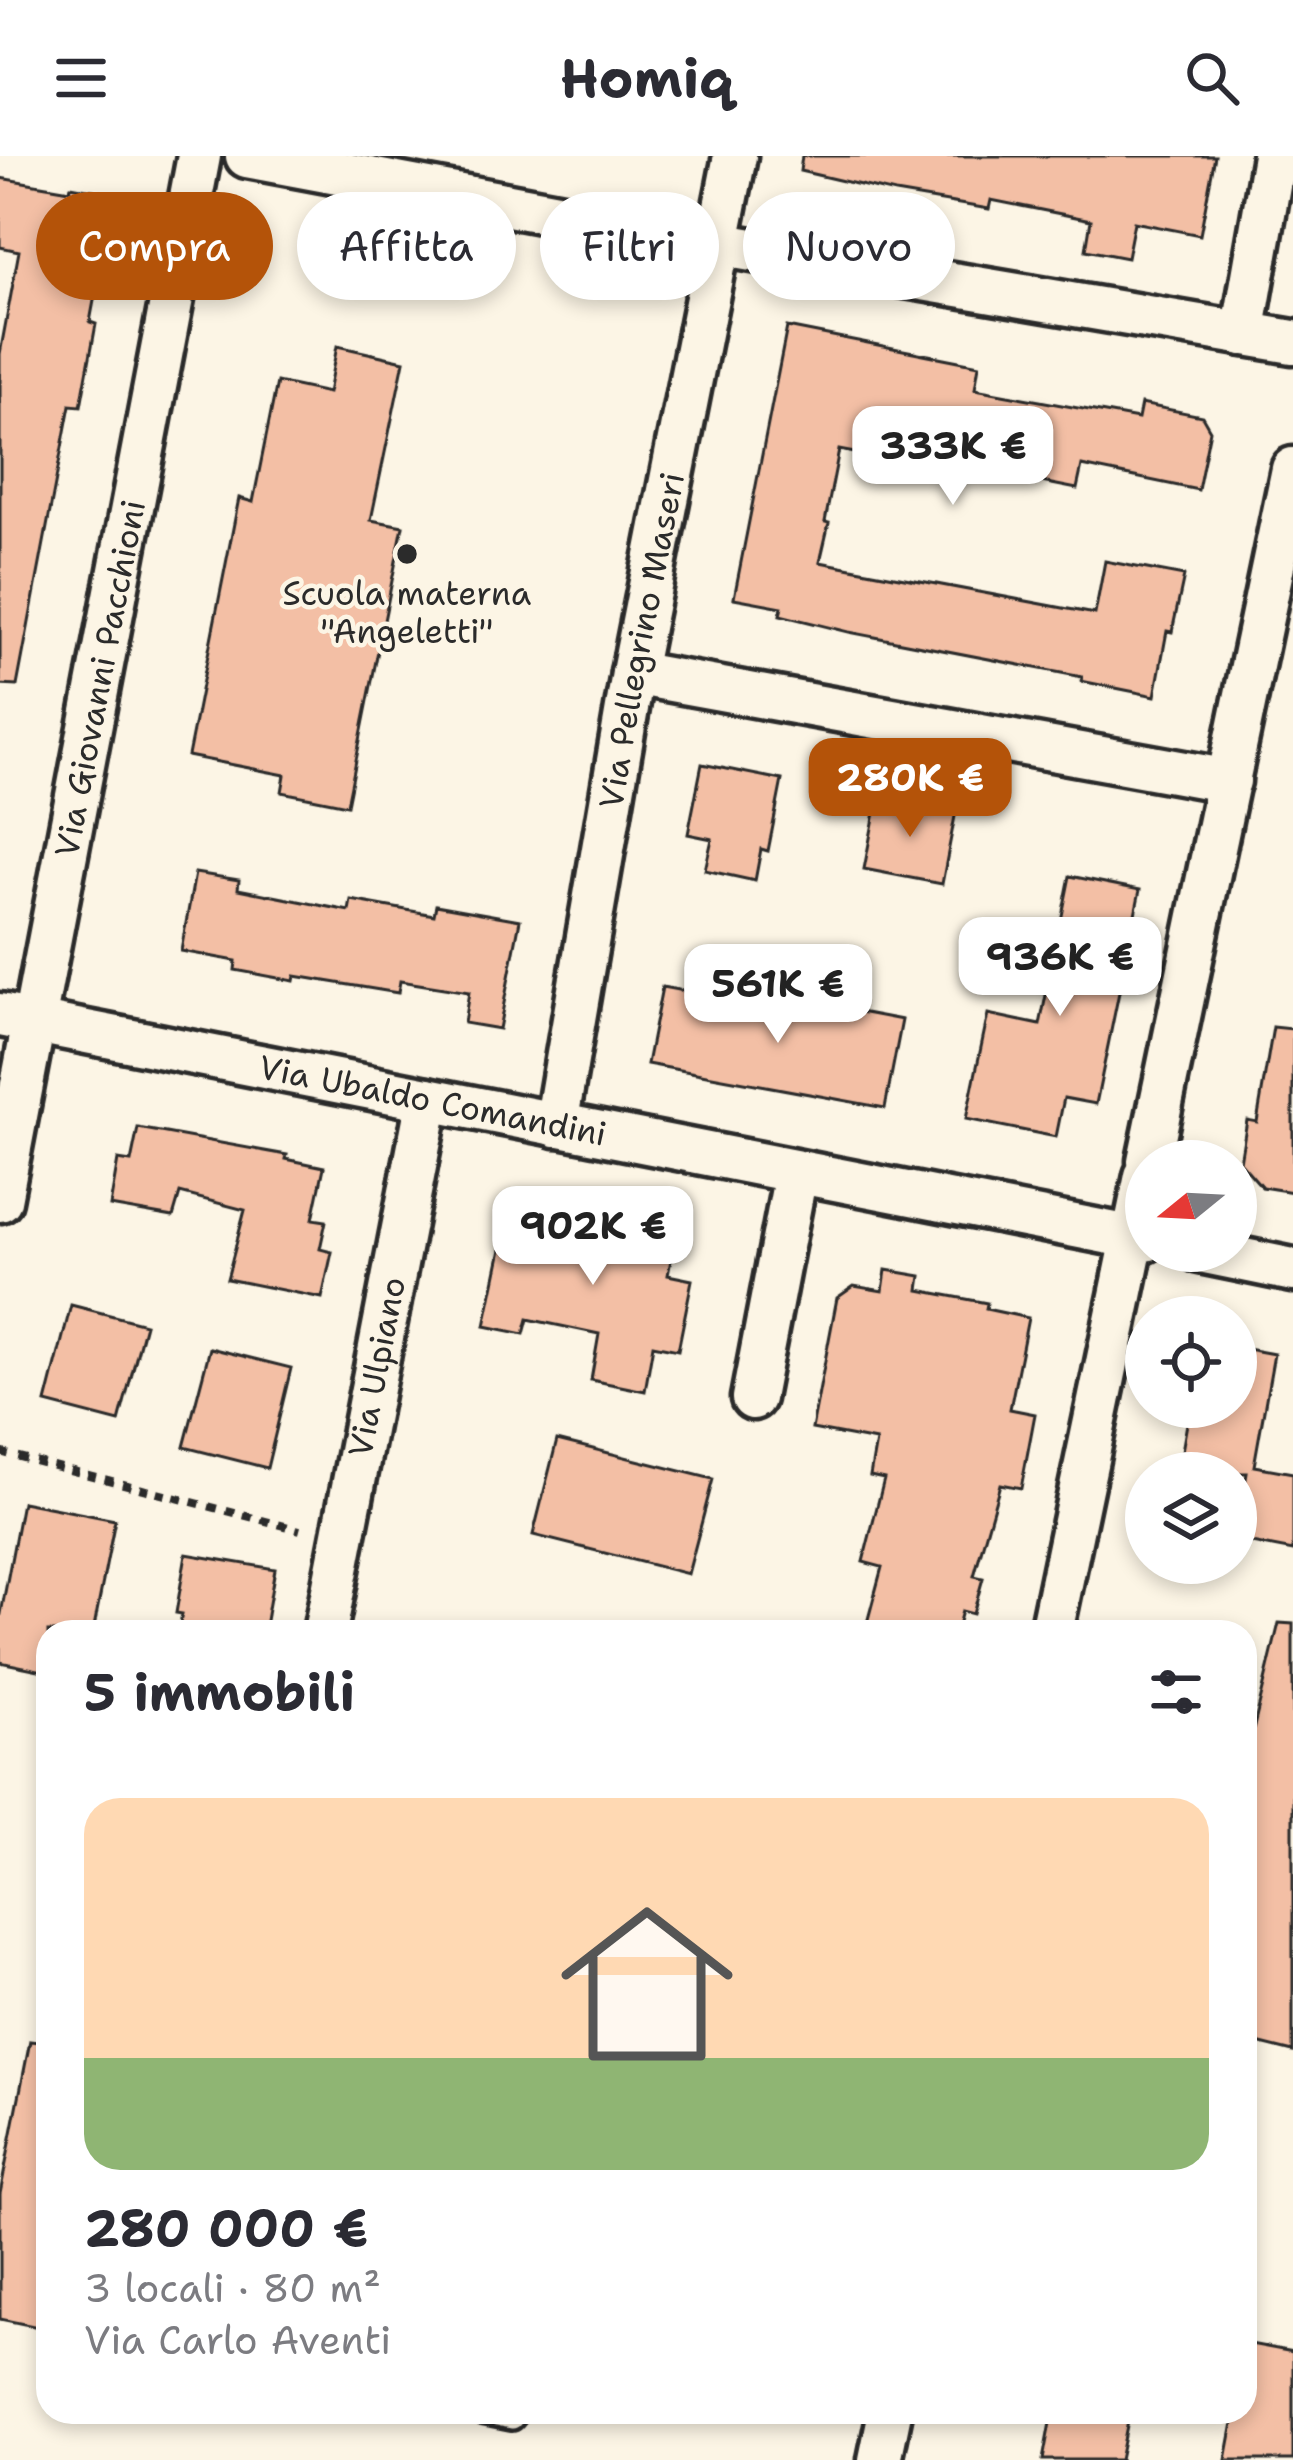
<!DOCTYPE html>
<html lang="it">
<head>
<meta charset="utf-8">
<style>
  body { margin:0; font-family:"Shantell Sans",sans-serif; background:#f2f2f3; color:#2b2b33; height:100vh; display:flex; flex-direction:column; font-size:45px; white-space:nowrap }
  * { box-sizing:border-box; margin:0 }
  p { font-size:39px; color:#7c7c81 }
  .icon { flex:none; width:66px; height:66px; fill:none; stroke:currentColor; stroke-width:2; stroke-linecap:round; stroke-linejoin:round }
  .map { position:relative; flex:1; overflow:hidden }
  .sheet { position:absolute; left:36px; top:1464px; width:1221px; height:804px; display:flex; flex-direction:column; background:#fff; border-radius:36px; box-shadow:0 6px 18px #0003 }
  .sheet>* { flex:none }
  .hud { position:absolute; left:36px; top:36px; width:1221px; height:108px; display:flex; gap:24px }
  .needle { width:78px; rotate:252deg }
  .tools { position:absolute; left:1125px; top:984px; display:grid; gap:24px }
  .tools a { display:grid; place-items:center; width:132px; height:132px; border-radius:50%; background:#fff; box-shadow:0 6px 18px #0003; font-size:60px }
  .price { position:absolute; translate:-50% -102px; padding:0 27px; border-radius:24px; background:#fff; color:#222; font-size:39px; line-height:78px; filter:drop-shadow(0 3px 6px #0008) }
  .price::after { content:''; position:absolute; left:50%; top:72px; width:36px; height:27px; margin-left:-18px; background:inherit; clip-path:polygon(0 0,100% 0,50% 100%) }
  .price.active { background:#b45309; color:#fff }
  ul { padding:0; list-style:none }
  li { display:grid; align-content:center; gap:24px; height:636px; padding:0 48px }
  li+li { border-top:3px solid #e1e1e2 }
  li span { display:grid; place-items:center; height:372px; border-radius:36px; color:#555 }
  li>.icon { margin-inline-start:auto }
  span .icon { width:216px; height:216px; fill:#fffc; stroke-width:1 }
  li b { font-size:51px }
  h2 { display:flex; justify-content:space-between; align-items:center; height:144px; padding:0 48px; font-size:51px }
  .tag { padding:0 42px; border-radius:54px; background:#fff; box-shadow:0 6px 18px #0003; font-size:42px; line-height:108px }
  .tag.active { background:#b45309; color:#fff }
  header { display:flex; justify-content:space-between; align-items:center; height:156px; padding:0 48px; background:#fff; font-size:54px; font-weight:700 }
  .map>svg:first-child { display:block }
  .building { fill:#f3bfa5; stroke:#2b2b2b; stroke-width:3 }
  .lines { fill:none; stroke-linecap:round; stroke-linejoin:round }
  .lane-casing { stroke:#2b2b2b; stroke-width:30 }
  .street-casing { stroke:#2b2b2b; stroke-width:51 }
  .path { stroke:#2b2b2b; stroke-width:8; stroke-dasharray:9 9; stroke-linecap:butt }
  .lane { stroke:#fcf5e5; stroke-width:21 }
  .street { stroke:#fcf5e5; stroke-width:42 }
  .poi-dot { fill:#2b2b2b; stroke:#fcf5e5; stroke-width:4.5 }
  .labels { text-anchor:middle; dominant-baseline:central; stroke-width:9; stroke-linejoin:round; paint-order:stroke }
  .poi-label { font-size:33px; fill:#2b2b2b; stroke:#fcf5e5 }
  .street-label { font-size:33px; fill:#2b2b2b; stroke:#fcf5e5 }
</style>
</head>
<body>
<header><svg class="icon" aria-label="menu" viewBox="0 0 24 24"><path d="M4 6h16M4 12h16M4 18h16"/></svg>Homiq<svg class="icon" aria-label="search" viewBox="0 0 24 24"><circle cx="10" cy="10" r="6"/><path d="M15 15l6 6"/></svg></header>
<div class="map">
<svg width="1293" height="2304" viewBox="0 0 1293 2304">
  <rect width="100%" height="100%" fill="#fcf5e5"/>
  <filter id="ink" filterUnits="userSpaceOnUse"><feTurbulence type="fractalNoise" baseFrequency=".00833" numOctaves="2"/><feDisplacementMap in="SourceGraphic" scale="24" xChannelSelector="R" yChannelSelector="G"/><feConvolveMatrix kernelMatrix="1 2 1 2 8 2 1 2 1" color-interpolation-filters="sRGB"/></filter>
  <g filter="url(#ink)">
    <!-- building -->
    <path class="building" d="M 802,0 L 1215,0 L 1200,79 L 1134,66 L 1127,102 L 1086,94 L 1091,64 L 991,44 L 989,53 L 895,37 L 800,15 Z
      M 0,22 L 70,34 L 71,30 L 114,38 L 90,166 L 96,168 L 81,250 L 70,249 L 17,530 L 0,529 L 0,198 L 19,95 L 0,91 Z
      M 787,171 L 979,209 L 975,233 L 1138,263 L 1141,248 L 1202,260 L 1210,274 L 1198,334 L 1082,310 L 1077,333 L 1001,318 L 1005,297 L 928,283 L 923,310 L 839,294 L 825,366 L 829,367 L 820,406 L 1095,458 L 1105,405 L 1184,420 L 1172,476 L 1167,475 L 1155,540 L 1081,525 L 1082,521 L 849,476 L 780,459 L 782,451 L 734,442 Z
      M 337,190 L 404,205 L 371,364 L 403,370 L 347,649 L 282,636 L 285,619 L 188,600 L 239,342 L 253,346 L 277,226 L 328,237 Z
      M 702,608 L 782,624 L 768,695 L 761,693 L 755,725 L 705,714 L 712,683 L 688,678 Z
      M 878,641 L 956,655 L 942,728 L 864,713 Z
      M 195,717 L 239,724 L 238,733 L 349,755 L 351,744 L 434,759 L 436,749 L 520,764 L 499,873 L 464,867 L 469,836 L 400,825 L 398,837 L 295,820 L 294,825 L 235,814 L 236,805 L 181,795 Z
      M 1070,720 L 1140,734 L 1096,948 L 1064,942 L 1056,981 L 966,963 L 988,858 L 1040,869 Z
      M 662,831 L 820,860 L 823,849 L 902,864 L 885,952 L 647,908 Z
      M 1273,871 L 1293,873 L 1293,1036 L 1262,1031 L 1240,1006 L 1247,964 L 1257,966 Z
      M 138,972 L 287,999 L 286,1003 L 324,1011 L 313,1063 L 326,1065 L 320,1093 L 332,1096 L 322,1142 L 227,1123 L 245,1054 L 180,1037 L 173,1061 L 110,1050 L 118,1004 L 131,1006 Z
      M 510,1050 L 619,1072 L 621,1062 L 677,1073 L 668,1119 L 692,1124 L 678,1194 L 653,1189 L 645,1235 L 591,1224 L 599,1178 L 528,1163 L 524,1178 L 485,1170 Z
      M 886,1114 L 921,1120 L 919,1134 L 987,1147 L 986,1153 L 1028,1162 L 1010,1253 L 1035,1258 L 1021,1332 L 1000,1328 L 974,1420 L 983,1422 L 973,1458 L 962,1455 L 956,1476 L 897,1476 L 867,1467 L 882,1411 L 863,1406 L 884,1323 L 870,1320 L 876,1285 L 812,1273 L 837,1142 L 854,1130 L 883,1135 Z
      M 71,1149 L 145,1168 L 119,1266 L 46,1247 Z
      M 1236,1191 L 1274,1198 L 1254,1310 L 1293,1317 L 1293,1395 L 1236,1384 L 1247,1317 L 1178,1317 L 1190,1251 L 1236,1251 Z
      M 210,1192 L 291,1212 L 267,1312 L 184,1291 Z
      M 557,1284 L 713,1323 L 688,1418 L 533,1379 Z
      M 22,1346 L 115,1364 L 93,1476 L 48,1476 L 48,1516 L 0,1506 L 0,1463 Z
      M 186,1398 L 275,1413 L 264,1476 L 178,1476 L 182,1458 L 176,1457 Z
      M 1279,1467 L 1293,1468 L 1293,1896 L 1245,1884 L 1245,1586 L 1250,1587 Z
      M 30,1885 L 48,1887 L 48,2173 L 0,2163 L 0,2038 Z
      M 1245,2187 L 1293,2196 L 1293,2304 L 1226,2304 L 1235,2256 L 1245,2256 Z
      M 1052,2256 L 1130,2256 L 1120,2304 L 1043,2304 Z"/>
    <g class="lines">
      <!-- lane casing -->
      <g class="lane-casing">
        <path id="lane" d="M 482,2256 L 512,2262 L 517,2256"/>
      </g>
      <!-- street casing -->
      <g class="street-casing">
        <g id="street">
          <path d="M 247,0 L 717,88 L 1293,186"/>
          <path d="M 1243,178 L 1274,0"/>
          <path d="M 633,517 L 1229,625"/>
          <path id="s1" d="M 0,859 L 1146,1084"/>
          <path id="s2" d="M 556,969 L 633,517 L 735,0"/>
          <path d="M 1149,1005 L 1293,313"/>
          <path id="s3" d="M 0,1044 L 199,0"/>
          <path d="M 1200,1095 L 1293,1114"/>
          <path d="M 753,1242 L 796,1017"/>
          <path id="s4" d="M 325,1476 L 428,943"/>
          <path d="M 1051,1476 L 1146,1020"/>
          <path d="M 880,2304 L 890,2256"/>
        </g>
      </g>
      <!-- path -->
      <path class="path" d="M 0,1296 L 300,1374"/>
      <!-- lane -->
      <use href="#lane" class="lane"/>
      <!-- street -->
      <use href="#street" class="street"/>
    </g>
  </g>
  <!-- markers -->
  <circle class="poi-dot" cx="407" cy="398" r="12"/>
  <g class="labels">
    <!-- poi labels -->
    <g class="poi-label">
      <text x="407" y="437">Scuola materna<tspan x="407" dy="38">"Angeletti"</tspan></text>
    </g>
    <!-- street labels -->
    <g class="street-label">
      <text stroke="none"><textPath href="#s2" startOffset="492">Via Pellegrino Maseri</textPath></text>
      <text stroke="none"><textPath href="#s3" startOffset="531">Via Giovanni Pacchioni</textPath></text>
      <text stroke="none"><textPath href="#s1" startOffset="441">Via Ubaldo Comandini</textPath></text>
      <text stroke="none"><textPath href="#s4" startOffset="270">Via Ulpiano</textPath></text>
    </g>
  </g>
</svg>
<div class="tools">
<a><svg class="needle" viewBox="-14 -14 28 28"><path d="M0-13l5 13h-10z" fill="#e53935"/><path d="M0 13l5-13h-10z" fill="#7c7c81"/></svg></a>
<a><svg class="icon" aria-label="locate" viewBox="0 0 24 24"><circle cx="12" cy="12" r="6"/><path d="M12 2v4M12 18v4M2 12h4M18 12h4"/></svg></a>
<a><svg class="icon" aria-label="layers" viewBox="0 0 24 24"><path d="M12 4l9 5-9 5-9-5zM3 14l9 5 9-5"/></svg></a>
</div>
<b class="price" style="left:953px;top:352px">333K €</b>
<b class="price active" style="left:910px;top:684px">280K €</b>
<b class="price" style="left:1060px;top:863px">936K €</b>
<b class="price" style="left:778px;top:890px">561K €</b>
<b class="price" style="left:593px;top:1132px">902K €</b>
<div class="hud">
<a class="tag active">Compra</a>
<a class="tag">Affitta</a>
<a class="tag">Filtri</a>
<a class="tag">Nuovo</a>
</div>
<section class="sheet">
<h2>5 immobili<svg class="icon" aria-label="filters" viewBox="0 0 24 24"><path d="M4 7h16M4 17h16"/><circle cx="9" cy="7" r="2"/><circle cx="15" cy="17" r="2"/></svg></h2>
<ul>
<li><span style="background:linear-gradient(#ffd9b3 70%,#8fb573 0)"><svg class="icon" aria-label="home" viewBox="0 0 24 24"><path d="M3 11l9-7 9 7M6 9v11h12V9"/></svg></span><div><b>280 000 €</b><p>3 locali · 80 m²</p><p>Via Carlo Aventi</p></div></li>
</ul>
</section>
</div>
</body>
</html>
